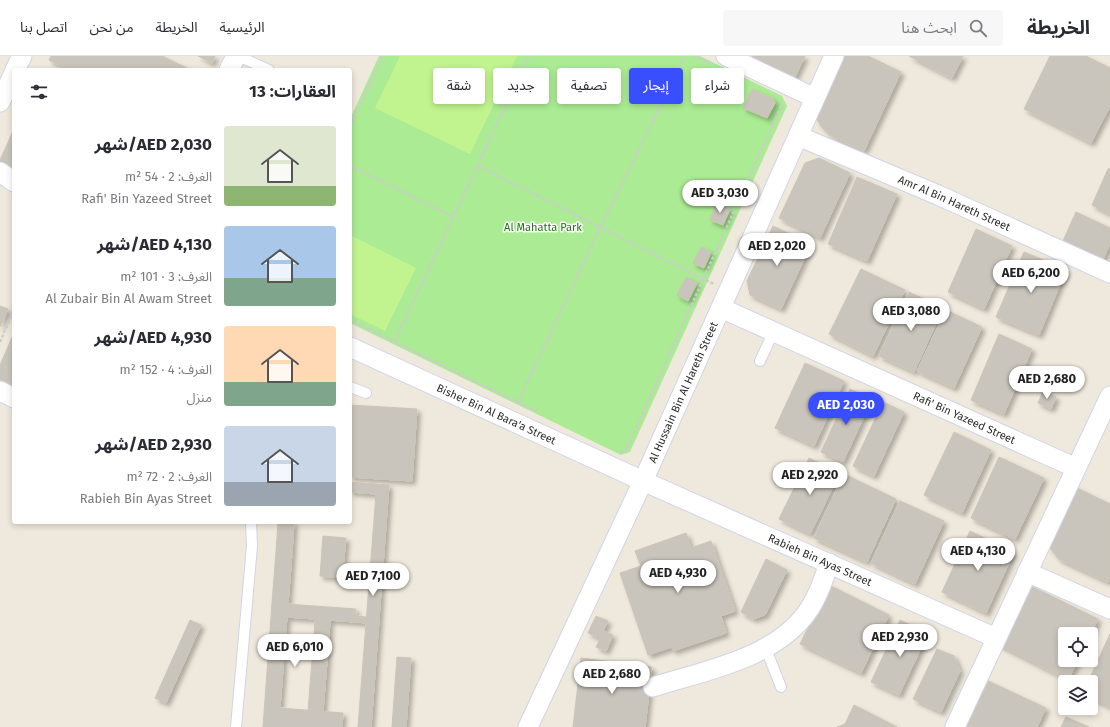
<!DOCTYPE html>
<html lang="ar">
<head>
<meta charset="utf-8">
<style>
  body { margin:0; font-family:"Fira Sans","Noto Sans Arabic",sans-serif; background:#f7f7f7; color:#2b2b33; direction:rtl; height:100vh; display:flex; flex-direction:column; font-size:15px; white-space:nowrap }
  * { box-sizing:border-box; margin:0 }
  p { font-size:13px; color:#7c7c81 }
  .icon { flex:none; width:22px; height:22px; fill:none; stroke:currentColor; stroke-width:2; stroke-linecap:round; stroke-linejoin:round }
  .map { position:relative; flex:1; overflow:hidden; direction:ltr }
  .panel { position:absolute; left:12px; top:12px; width:340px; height:456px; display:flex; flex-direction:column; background:#fff; border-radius:4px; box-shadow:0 2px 6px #0003; direction:rtl }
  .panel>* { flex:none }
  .top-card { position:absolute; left:364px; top:12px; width:380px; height:36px; direction:rtl; display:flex; gap:8px }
  .fabs { position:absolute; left:1058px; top:571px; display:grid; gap:8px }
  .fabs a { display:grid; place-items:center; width:40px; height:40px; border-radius:4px; background:#fff; box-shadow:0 2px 6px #0003; font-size:20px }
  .price { position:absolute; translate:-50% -34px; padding:0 9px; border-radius:14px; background:#fff; color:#222; font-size:13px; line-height:26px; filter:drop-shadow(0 1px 2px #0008) }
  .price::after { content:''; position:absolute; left:50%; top:24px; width:12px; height:9px; margin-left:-6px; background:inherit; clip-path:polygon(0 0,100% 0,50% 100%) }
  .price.selected { background:#394fff; color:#fff }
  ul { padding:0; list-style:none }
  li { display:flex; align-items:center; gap:12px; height:100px; padding:0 16px }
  li span { display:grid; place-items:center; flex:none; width:112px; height:80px; border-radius:4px; color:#555 }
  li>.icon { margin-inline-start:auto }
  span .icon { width:48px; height:48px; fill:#fffc; stroke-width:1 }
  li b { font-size:17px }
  h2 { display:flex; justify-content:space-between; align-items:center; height:48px; padding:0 16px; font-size:17px }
  .chip { padding:0 14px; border-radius:4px; background:#fff; box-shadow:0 2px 6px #0003; font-size:14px; line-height:36px }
  .chip.selected { background:#394fff; color:#fff }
  header { display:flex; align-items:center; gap:24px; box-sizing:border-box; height:56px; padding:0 20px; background:#fff; border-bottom:1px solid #e1e1e2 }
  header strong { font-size:19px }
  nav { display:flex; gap:22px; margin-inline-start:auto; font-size:14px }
  .search { width:280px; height:36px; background:#f7f7f7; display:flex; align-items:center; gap:10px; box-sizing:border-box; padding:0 14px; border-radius:4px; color:#7c7c81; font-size:15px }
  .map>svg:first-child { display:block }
  .green { fill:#abeb93 }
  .pitch { fill:#c1f48e }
  .building { fill:#cac5bc; stroke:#cbc5b6; filter:url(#shadow) }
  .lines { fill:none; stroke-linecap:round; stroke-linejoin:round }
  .lane-casing { stroke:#d1d4e6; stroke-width:12 }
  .street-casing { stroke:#d1d4e6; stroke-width:21 }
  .path { stroke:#ccc; stroke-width:2.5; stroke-dasharray:3 2; stroke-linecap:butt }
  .lane { stroke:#fff; stroke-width:10 }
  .street { stroke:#fff; stroke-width:19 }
  .labels { text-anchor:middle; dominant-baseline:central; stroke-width:3; stroke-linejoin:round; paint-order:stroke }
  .street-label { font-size:11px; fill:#2c2c2c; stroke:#fff }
  .park-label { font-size:11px; fill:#1f7212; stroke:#fff }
</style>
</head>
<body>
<header>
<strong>الخريطة</strong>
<div class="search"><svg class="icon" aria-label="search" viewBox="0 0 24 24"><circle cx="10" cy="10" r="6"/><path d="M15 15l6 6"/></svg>ابحث هنا</div>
<nav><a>الرئيسية</a><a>الخريطة</a><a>من نحن</a><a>اتصل بنا</a></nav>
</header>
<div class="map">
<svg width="1110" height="671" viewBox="0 0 1110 671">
  <defs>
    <filter id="shadow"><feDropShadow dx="3.5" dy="3.5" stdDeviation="2" flood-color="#0004"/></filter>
  </defs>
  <rect width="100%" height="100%" fill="#efe8dc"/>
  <!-- green -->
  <path class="green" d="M 379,0 L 700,0 L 782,40 L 787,50 L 630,396 L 621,399 L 350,267 L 350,63 Z"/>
  <!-- pitch -->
  <path class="pitch" d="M 400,0 L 517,0 L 470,98 L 375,52 Z
    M 350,179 L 416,212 L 385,275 L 350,258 Z"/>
  <!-- building -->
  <path class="building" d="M 51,0 L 162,0 L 191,14 L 69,14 L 49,4 Z
    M 198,0 L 215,0 L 212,7 Z
    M 753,0 L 805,0 L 794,23 L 751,3 Z
    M 845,0 L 868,0 L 901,16 L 864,95 L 830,79 L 821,70 L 816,62 Z
    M 909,0 L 963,0 L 952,22 Z
    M 1050,0 L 1086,0 L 1110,12 L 1110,50 L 1091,87 L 1024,53 Z
    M 752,33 L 773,43 L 775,47 L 767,62 L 743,52 Z
    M 14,73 L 14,116 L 0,109 L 0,104 Z
    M 819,102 L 850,117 L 820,182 L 779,162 L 805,107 Z
    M 1108,113 L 1110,113 L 1110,158 L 1092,149 Z
    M 857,121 L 897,138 L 867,205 L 828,188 Z
    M 716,148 L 730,153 L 723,169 L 710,164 Z
    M 1076,156 L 1110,172 L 1110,187 L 1102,206 L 1062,187 Z
    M 773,170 L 811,188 L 781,253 L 750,239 L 747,225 Z
    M 976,173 L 1012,190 L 984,253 L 948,236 Z
    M 701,191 L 711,196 L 704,212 L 693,207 Z
    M 1024,196 L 1066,214 L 1039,279 L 996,261 Z
    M 861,213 L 905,234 L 873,300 L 829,278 Z
    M 686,221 L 697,227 L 688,245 L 677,239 Z
    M 909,236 L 943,252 L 914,316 L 879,300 Z
    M 0,250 L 8,253 L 0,271 Z
    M 946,254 L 982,271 L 954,332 L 917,315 Z
    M 14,277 L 14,331 L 0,324 L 0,309 Z
    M 999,278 L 1032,293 L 1004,358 L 971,344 Z
    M 805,307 L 844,325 L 814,390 L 775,372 Z
    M 850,333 L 872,343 L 843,406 L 821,396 Z
    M 1043,335 L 1056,341 L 1051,353 L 1038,347 Z
    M 883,346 L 904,356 L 874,420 L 853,410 Z
    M 350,349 L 417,353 L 412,425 L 350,421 Z
    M 954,376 L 991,394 L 962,457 L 924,439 Z
    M 999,401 L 1044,422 L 1015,483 L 971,462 Z
    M 809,402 L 840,417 L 810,478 L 779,463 Z
    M 844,418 L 896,443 L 867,506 L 814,482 Z
    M 350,426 L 389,429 L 371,671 L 358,671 L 376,438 L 350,436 Z
    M 1073,430 L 1110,448 L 1110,522 L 1108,526 L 1059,503 L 1049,491 Z
    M 900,445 L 944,465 L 915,528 L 871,507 Z
    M 278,466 L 294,466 L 292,497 L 276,496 Z
    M 970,475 L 1014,496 L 986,557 L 942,536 Z
    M 686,477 L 691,492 L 711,485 L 735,555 L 721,560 L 726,577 L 673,595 L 672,591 L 648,599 L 620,517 L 641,510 L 635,495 Z
    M 323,480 L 346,482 L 342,522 L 320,520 Z
    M 276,496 L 292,497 L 288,548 L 272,547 Z
    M 766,503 L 787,514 L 765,559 L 753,563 L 741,556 Z
    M 829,529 L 889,559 L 861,617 L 800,588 Z
    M 1033,531 L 1098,563 L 1091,578 L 1065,578 L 1065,604 L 1078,604 L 1068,624 L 997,588 L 1021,538 Z
    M 272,547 L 356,553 L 355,566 L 287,561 L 280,652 L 343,657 L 342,671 L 263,671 Z
    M 355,560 L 367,561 L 366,567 L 355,566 Z
    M 596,560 L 608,565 L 600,582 L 588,577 Z
    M 190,564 L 201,569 L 166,647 L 155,642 Z
    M 315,564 L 330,565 L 329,580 L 314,579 Z
    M 900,564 L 928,577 L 899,639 L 871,626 Z
    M 604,575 L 613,579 L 606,595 L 596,591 Z
    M 1110,578 L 1110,651 L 1091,642 L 1091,626 L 1088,626 Z
    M 314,579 L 329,580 L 323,656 L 308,655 Z
    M 937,593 L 954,600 L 960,615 L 941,656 L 913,643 Z
    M 397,601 L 411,602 L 406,671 L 392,671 Z
    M 581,602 L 652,611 L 645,671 L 573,671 Z
    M 984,623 L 1046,652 L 1037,671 L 961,671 Z
    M 854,649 L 897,671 L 837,671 L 845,668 Z
    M 1066,661 L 1089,671 L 1061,671 Z"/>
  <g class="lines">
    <!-- lane casing -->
    <g class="lane-casing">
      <path id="lane" d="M 238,0 L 269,14
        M 760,305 L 774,275
        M 350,331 L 366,337
        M 766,593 L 781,631
        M 236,671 L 252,490 L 251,466"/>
    </g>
    <!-- street casing -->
    <g class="street-casing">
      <g id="street">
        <path d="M 726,0 L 815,42"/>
        <path d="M 15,14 L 22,0"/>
        <path d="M 229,14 L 236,0"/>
        <path d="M 0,46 L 14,17"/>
        <path id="s1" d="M 798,80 L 938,139 L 1110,217"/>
        <path d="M 0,116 L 14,126"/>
        <path id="s2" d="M 721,252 L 1076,412"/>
        <path id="s3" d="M 350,291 L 643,425 L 996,582"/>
        <path d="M 0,335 L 14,342"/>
        <path d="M 1027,516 L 1110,553"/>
        <path d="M 653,631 C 707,614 778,602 810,552 C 819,538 824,523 829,507"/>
        <path id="s4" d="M 528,671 L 643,425 L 834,0"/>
        <path d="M 955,671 L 1110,340"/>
      </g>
    </g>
    <!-- path -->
    <path class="path" d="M 694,0 L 711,8
      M 350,71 L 383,0
      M 350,110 L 454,161
      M 478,110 L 714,228
      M 350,264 L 538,356
      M 395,285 L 529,0
      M 0,286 L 14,253
      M 518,346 L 601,170 L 685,0
      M 620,396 L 624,395 L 628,390 L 780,53 L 781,44"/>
    <!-- lane -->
    <use href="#lane" class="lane"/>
    <!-- street -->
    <use href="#street" class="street"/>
  </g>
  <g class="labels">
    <!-- street labels -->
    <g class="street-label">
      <text stroke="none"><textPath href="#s1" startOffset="170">Amr Al Bin Hareth Street</textPath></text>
      <text stroke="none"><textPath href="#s4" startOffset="369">Al Hussain Bin Al Hareth Street</textPath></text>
      <text stroke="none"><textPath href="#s3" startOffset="161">Bisher Bin Al Bara'a Street</textPath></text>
      <text stroke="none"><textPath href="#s2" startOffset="267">Rafi' Bin Yazeed Street</textPath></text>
      <text stroke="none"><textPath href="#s3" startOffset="516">Rabieh Bin Ayas Street</textPath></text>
    </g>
    <!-- park labels -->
    <g class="park-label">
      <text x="543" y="171">Al Mahatta Park</text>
    </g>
  </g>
</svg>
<div class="fabs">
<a><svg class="icon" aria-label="locate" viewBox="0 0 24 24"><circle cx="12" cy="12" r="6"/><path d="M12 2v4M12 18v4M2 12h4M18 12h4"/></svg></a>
<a><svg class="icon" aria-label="layers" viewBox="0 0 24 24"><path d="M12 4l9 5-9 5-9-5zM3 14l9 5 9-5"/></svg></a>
</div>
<b class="price" style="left:720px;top:158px">AED 3,030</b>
<b class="price" style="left:777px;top:211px">AED 2,020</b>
<b class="price" style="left:1031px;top:238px">AED 6,200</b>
<b class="price" style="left:911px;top:276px">AED 3,080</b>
<b class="price" style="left:1047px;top:344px">AED 2,680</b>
<b class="price selected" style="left:846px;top:370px">AED 2,030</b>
<b class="price" style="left:810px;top:440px">AED 2,920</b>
<b class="price" style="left:978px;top:516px">AED 4,130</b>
<b class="price" style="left:678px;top:538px">AED 4,930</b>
<b class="price" style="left:373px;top:541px">AED 7,100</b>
<b class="price" style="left:900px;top:602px">AED 2,930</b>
<b class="price" style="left:295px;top:612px">AED 6,010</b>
<b class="price" style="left:612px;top:639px">AED 2,680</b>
<div class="top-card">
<a class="chip">شراء</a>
<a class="chip selected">إيجار</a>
<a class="chip">تصفية</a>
<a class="chip">جديد</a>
<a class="chip">شقة</a>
</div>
<section class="panel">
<h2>العقارات: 13<svg class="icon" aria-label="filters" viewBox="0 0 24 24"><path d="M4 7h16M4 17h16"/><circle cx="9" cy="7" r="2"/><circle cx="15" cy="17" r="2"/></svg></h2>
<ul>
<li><span style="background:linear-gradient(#dfe7d0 75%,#8fb573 0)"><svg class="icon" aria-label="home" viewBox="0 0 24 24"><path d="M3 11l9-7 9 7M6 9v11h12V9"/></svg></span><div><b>AED 2,030/شهر</b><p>الغرف: 2 · 54 m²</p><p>Rafi' Bin Yazeed Street</p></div></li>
<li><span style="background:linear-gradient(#a9c7e8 65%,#7fa58c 0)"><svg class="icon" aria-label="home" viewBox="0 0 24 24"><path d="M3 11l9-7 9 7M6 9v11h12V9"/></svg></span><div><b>AED 4,130/شهر</b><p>الغرف: 3 · 101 m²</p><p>Al Zubair Bin Al Awam Street</p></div></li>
<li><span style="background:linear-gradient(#ffd9b3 70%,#7fa58c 0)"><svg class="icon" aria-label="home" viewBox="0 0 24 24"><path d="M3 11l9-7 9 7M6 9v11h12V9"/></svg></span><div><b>AED 4,930/شهر</b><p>الغرف: 4 · 152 m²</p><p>منزل</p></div></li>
<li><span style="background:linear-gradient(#c9d6e8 70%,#9aa5b1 0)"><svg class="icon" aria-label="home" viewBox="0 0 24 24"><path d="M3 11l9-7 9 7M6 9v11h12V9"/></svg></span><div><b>AED 2,930/شهر</b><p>الغرف: 2 · 72 m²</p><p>Rabieh Bin Ayas Street</p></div></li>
</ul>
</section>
</div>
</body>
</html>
